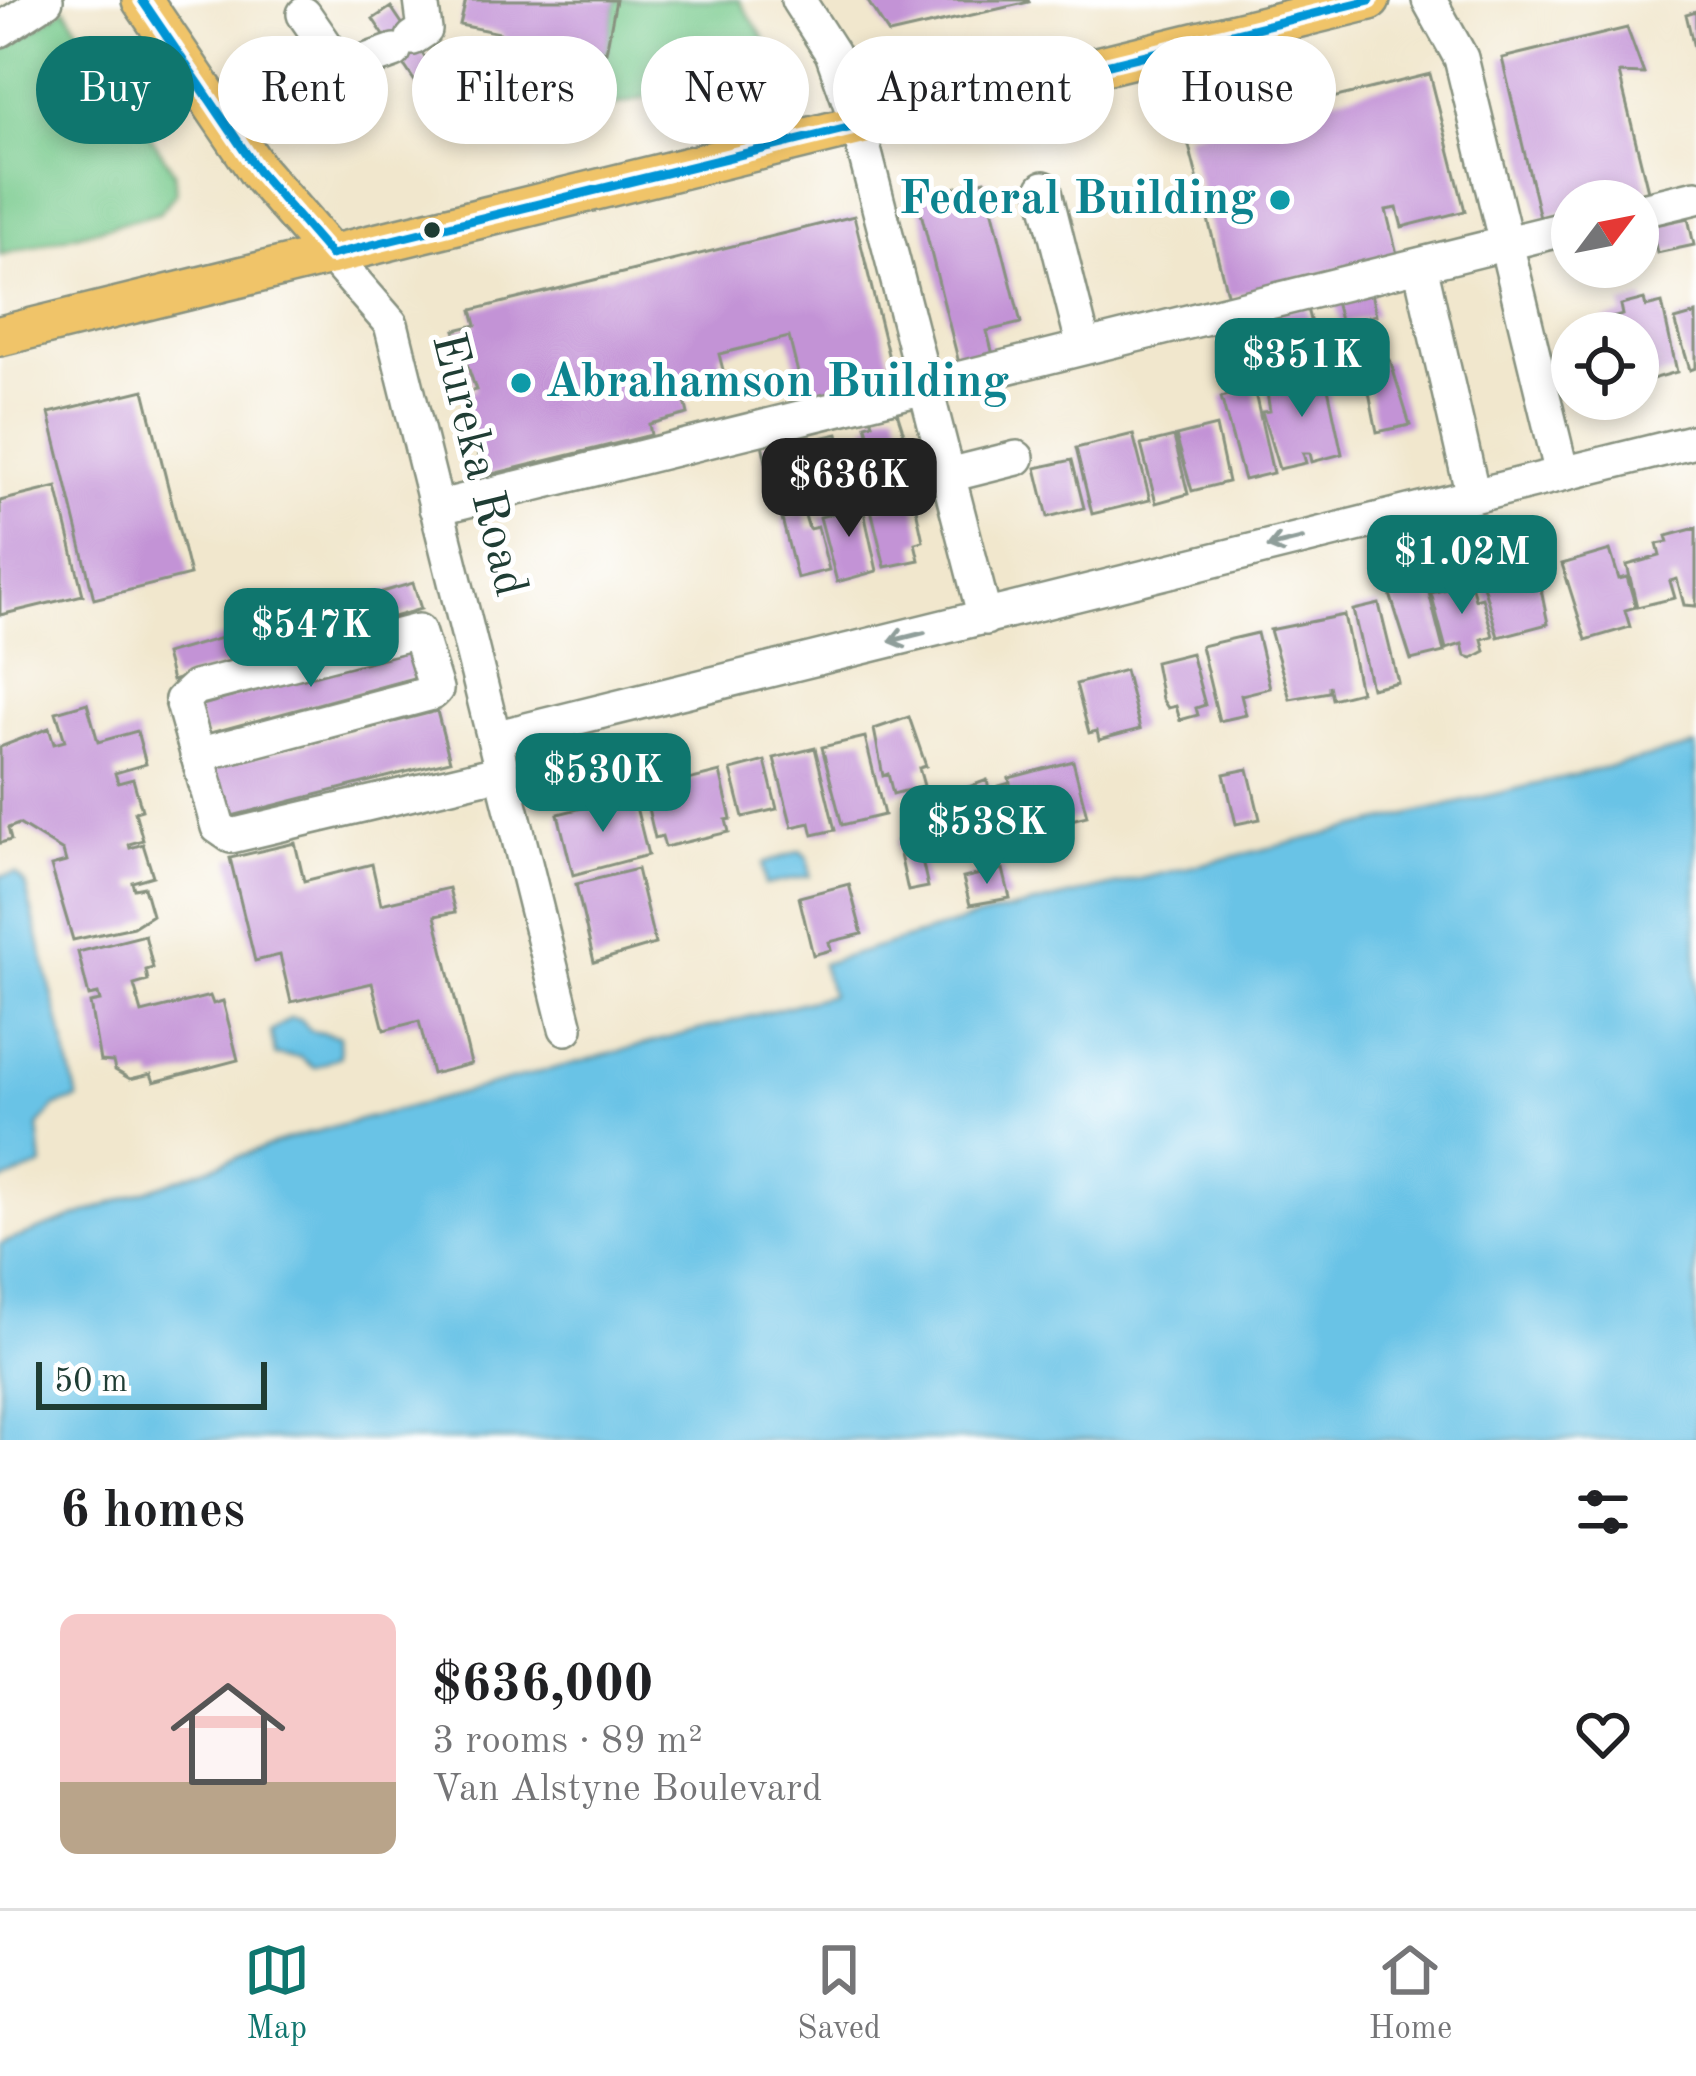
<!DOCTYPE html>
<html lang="en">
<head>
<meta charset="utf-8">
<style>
  body { margin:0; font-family:"Old Standard TT",serif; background:#f2f2f2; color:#202124; height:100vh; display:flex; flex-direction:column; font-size:45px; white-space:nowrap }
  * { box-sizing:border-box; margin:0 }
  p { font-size:39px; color:#757577 }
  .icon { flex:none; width:66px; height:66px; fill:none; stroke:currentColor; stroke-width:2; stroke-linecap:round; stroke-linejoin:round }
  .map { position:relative; height:1440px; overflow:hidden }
  .details { display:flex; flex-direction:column; background:#fff; flex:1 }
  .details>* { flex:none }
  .guide { position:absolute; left:36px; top:36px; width:1626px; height:108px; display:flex; gap:24px }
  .needle { width:78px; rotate:58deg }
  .fabs { position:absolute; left:1551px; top:180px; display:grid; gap:24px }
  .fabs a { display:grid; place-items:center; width:108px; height:108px; border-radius:50%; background:#fff; box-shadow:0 6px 18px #0003; font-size:60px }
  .scale { position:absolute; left:36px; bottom:30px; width:231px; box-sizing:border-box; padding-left:12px; border:6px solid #1f3d34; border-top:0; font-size:33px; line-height:42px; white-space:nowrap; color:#1f3d34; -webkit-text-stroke:9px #fff; paint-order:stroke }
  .price { position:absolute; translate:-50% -102px; padding:0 27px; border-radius:24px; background:#0f766e; color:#fff; font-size:39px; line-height:78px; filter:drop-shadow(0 3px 6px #0008) }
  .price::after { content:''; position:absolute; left:50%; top:72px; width:36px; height:27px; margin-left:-18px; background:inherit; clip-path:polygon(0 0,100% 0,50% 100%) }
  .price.selected { background:#222; color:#fff }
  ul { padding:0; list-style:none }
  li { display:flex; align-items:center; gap:36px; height:300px; padding:0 60px }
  li span { display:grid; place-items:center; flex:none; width:336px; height:240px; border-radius:18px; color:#555 }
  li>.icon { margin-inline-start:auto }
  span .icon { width:144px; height:144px; fill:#fffc; stroke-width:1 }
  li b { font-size:51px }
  h2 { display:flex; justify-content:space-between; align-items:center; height:144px; padding:0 60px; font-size:51px }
  .pill { padding:0 42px; border-radius:54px; background:#fff; box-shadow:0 6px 18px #0003; font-size:42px; line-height:108px }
  .pill.selected { background:#0f766e; color:#fff }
  .menu { display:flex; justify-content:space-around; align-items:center; height:168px; border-top:3px solid #e0e0e0; background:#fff; font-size:33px; color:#757577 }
  .menu a { display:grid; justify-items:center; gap:6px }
  .menu .selected { color:#0f766e }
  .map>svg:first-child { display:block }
  .green { fill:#78ca8d; stroke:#4c8460; stroke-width:3 }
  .water { fill:#69c3e6; stroke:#44808d; stroke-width:3 }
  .building { fill:#c393d6 }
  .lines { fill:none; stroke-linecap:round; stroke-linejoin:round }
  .minor-casing { stroke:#889280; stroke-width:38 }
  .major-casing { stroke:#889280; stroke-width:44 }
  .minor { stroke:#fff; stroke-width:33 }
  .major { stroke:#f0c469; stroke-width:39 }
  .bus-1-casing { stroke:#fff; stroke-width:18 }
  .bus-1 { stroke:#0696d7; stroke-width:9 }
  .oneway { stroke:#8f9e9a }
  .culture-dot { fill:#0f9aa8; stroke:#fff; stroke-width:4.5 }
  .bus-dot { fill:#1f3d34; stroke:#fff; stroke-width:4.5 }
  .labels { text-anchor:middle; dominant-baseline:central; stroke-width:10; stroke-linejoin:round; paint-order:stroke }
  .culture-label { font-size:48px; font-weight:bold; fill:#0d838f; stroke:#fff; text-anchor:end }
  .street-label { font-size:48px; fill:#1f3d34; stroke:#fff }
</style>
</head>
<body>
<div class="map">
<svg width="1696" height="1440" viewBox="0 0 1696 1440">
  <rect width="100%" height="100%" fill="#fff"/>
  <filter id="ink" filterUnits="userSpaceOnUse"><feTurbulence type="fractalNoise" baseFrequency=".00833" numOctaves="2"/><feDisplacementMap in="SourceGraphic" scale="24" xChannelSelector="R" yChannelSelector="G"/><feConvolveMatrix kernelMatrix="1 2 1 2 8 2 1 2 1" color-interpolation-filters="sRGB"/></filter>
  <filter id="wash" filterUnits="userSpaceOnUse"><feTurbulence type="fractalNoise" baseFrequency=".004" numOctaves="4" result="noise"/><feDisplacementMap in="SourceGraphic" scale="48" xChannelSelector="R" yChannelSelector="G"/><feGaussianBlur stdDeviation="2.7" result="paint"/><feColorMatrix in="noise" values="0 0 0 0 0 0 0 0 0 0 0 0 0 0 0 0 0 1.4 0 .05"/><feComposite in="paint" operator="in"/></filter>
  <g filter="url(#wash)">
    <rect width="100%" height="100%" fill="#f1e7cd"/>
    <!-- green -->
    <path class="green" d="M 616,0 L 739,0 L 781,65 L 514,130 L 526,73 L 570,45 L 606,52 Z
      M 65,8 L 174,172 L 176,193 L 159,213 L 0,255 L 0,52 Z"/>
    <!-- water -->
    <path class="water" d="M 1696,746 L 1696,1440 L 0,1440 L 0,1244 L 285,1140 L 831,995 L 822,964 L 972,919 Z
      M 800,851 L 808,858 L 810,876 L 765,885 L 763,864 Z
      M 16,874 L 25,884 L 78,1099 L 56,1106 L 38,1126 L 42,1166 L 0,1182 L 0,876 Z
      M 290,1018 L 301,1020 L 311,1031 L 339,1036 L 340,1056 L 314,1068 L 300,1057 L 275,1055 L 271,1032 Z"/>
    <g id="blocks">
      <!-- building -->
      <path class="building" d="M 466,0 L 616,0 L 606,52 L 570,45 L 526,73 L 500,33 L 460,25 Z
        M 867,0 L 1028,0 L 1029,2 L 889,34 Z
        M 391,7 L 450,95 L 432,107 L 373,19 Z
        M 1696,11 L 1696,48 L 1694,48 L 1686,14 Z
        M 1627,28 L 1644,74 L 1619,73 L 1648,191 L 1608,201 L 1572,201 L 1572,210 L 1540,218 L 1502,58 Z
        M 1430,74 L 1465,211 L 1402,227 L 1397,208 L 1386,210 L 1397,254 L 1228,297 L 1186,134 Z
        M 985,180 L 1021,323 L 987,331 L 994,359 L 960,367 L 917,197 Z
        M 854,216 L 895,383 L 806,405 L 789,337 L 719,354 L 725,378 L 682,388 L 688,414 L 649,424 L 651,435 L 484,476 L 463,393 L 476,390 L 455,330 L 476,325 L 472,310 Z
        M 1688,218 L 1694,245 L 1657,253 L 1651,226 Z
        M 1370,289 L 1376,315 L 1341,324 L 1334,298 Z
        M 1644,299 L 1646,307 L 1662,303 L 1677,372 L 1638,383 L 1638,333 L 1607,333 L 1604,320 L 1623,315 L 1621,305 Z
        M 1306,305 L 1314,335 L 1284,343 L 1276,313 Z
        M 1272,314 L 1281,350 L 1247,358 L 1238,322 Z
        M 1696,314 L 1696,368 L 1690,370 L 1675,320 Z
        M 1307,358 L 1316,391 L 1328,388 L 1342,454 L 1312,462 L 1310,453 L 1303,453 L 1306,463 L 1279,469 L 1262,412 L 1270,411 L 1267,393 L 1293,390 L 1286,363 Z
        M 1390,360 L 1410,425 L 1377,432 L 1364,367 Z
        M 1254,389 L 1273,473 L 1244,480 L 1221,397 Z
        M 144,390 L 190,575 L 94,599 L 49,413 Z
        M 896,409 L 905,437 L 871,445 L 866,425 L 873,423 L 870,415 Z
        M 1216,426 L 1228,482 L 1192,491 L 1176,436 Z
        M 838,434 L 846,469 L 806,478 L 798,443 Z
        M 1133,434 L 1150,500 L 1092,514 L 1076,448 Z
        M 1174,437 L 1188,494 L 1156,503 L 1141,445 Z
        M 782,440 L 789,471 L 769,475 L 762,444 Z
        M 1072,460 L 1084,508 L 1048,517 L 1036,468 Z
        M 57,487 L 83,595 L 0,615 L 0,501 Z
        M 860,494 L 877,571 L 837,582 L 820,517 L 839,512 L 836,500 Z
        M 914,499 L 923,541 L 915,543 L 919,560 L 885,567 L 871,509 Z
        M 804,512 L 809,529 L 818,527 L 829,570 L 797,578 L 782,519 Z
        M 1696,528 L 1696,606 L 1684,605 L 1677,579 L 1670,581 L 1675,598 L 1637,607 L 1627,565 L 1660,556 L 1657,544 L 1668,542 L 1666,536 Z
        M 1610,550 L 1619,579 L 1627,577 L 1636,607 L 1625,610 L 1630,627 L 1586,640 L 1562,564 Z
        M 1520,558 L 1523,569 L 1536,565 L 1548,624 L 1498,637 L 1481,578 L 1494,575 L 1491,565 Z
        M 1461,576 L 1464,585 L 1471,583 L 1475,599 L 1482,597 L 1493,636 L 1482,639 L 1485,651 L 1472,658 L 1465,656 L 1462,644 L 1446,649 L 1431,593 L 1447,589 L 1444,580 Z
        M 413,583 L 421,609 L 172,681 L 165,654 Z
        M 1427,585 L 1444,652 L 1411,660 L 1390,594 Z
        M 1379,604 L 1398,682 L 1371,688 L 1353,610 Z
        M 1344,615 L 1360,692 L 1332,699 L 1329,685 L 1329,692 L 1290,699 L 1270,630 Z
        M 1257,633 L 1270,688 L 1241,695 L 1246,715 L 1219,721 L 1201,646 Z
        M 420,646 L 428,674 L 203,735 L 195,707 Z
        M 1191,653 L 1205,705 L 1196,708 L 1198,715 L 1180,720 L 1176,706 L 1168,708 L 1162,699 L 1155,662 Z
        M 1125,670 L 1140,729 L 1099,740 L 1097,731 L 1089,733 L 1076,684 Z
        M 87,703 L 98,742 L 137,731 L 146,764 L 115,773 L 118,783 L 133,779 L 142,810 L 135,812 L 143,840 L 129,844 L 130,848 L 143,844 L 153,876 L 132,882 L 134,889 L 144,887 L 152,915 L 133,927 L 73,940 L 51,866 L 66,862 L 63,851 L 19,824 L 8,828 L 11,840 L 0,843 L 0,747 L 49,728 L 54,744 L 65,741 L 56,712 Z
        M 437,711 L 450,761 L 224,818 L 212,768 Z
        M 909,717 L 926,766 L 919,768 L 924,786 L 893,794 L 888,774 L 883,776 L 874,729 Z
        M 865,737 L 884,815 L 842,825 L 822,747 Z
        M 815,748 L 835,830 L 813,835 L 810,823 L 792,827 L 774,758 Z
        M 765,761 L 777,809 L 743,817 L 731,770 Z
        M 1073,761 L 1087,816 L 1021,833 L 1013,802 L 1004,804 L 999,786 L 1010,783 L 1009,778 Z
        M 1248,769 L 1260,819 L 1236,824 L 1224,774 Z
        M 720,772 L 731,819 L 726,820 L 729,832 L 665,847 L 662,836 L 655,838 L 644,791 Z
        M 987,780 L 996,828 L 973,834 L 965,816 L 953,819 L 947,795 Z
        M 633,795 L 648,855 L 573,875 L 558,814 Z
        M 917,837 L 928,887 L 908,891 L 897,841 Z
        M 295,843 L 304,881 L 372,864 L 381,904 L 449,888 L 455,912 L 435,916 L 471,1064 L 432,1074 L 419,1021 L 384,1030 L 372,983 L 291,1002 L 280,955 L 255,961 L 230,858 Z
        M 637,869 L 655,944 L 594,962 L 576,884 Z
        M 1003,869 L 1010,898 L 970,905 L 963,878 Z
        M 849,884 L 862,934 L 829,942 L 831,950 L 813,955 L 799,897 Z
        M 145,935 L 153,968 L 146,970 L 148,981 L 134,985 L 142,1013 L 210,996 L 213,1004 L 223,1001 L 238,1060 L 154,1082 L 151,1074 L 130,1079 L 115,1070 L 113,1062 L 100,1061 L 90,1003 L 100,1001 L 98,994 L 89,996 L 78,952 Z"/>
    </g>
  </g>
  <g filter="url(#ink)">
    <use href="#blocks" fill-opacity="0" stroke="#889280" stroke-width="3"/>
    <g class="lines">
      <!-- minor casing -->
      <g class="minor-casing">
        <path id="minor" d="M 798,0 L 832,53 L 858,126 L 985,618
          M 1429,0 L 1461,58 L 1562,474
          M 304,14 L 333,56 L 354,65 L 394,51
          M 0,30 L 46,0
          M 413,38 L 425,30 L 421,0
          M 1044,188 L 1084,347
          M 1638,211 L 1696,197
          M 331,255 L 391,324 L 566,1028
          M 1420,265 L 1473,496
          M 949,475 L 1017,458
          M 436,508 L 1572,227
          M 494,738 L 1696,441
          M 197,755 L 432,693 L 436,689 L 418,631 L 195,688 L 182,700 L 218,827 L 231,836 L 502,772"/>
      </g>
      <!-- major casing -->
      <g class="major-casing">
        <path id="major" d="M 142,0 L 258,171 L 331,255
          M 0,336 L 1370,0"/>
      </g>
      <!-- minor -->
      <use href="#minor" class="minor"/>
      <!-- major -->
      <use href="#major" class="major"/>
      <!-- bus-1 casing -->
      <g class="bus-1-casing">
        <path id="bus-1" d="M 142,0 L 258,171 L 331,255
          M 331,255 L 1370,0"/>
      </g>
      <!-- bus-1 -->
      <use href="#bus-1" class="bus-1"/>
    </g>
    <!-- one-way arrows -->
    <defs><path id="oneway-shaft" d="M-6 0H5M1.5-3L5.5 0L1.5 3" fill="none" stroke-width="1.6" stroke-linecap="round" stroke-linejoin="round" transform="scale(3)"/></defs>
    <g class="oneway">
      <use href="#oneway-shaft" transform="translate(1285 543) rotate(166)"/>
      <use href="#oneway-shaft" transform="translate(907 637) rotate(166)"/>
    </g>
  </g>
  <!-- markers -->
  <g class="culture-dot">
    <circle cx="1280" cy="200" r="12"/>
    <circle cx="521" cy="383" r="12"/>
  </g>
  <circle class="bus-dot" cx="432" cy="230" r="10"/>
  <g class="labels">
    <!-- culture labels -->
    <g class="culture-label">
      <text x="1256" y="200">Federal Building</text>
      <text x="545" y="383" text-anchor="start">Abrahamson Building</text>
    </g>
    <!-- street labels -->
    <g class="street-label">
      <text transform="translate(478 465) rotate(76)">Eureka Road</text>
    </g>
  </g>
</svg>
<div class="fabs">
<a><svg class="needle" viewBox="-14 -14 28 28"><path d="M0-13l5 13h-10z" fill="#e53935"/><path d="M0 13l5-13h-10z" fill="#757577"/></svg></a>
<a><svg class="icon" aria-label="locate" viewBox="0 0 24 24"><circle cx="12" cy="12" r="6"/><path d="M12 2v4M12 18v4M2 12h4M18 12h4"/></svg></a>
</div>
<div class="scale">50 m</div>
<b class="price" style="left:1302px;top:420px">$351K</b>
<b class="price selected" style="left:849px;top:540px">$636K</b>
<b class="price" style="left:1462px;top:617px">$1.02M</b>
<b class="price" style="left:311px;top:690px">$547K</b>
<b class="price" style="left:603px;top:835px">$530K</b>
<b class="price" style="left:987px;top:887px">$538K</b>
<div class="guide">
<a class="pill selected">Buy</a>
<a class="pill">Rent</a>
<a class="pill">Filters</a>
<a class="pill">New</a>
<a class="pill">Apartment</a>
<a class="pill">House</a>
</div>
</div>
<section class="details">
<h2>6 homes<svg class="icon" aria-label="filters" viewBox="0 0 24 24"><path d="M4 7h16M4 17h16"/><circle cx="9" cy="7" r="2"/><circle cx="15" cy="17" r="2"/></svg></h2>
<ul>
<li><span style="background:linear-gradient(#f6c9c9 70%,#b9a48a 0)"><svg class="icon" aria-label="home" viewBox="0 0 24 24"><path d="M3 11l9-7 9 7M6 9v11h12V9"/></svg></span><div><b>$636,000</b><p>3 rooms · 89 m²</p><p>Van Alstyne Boulevard</p></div><svg class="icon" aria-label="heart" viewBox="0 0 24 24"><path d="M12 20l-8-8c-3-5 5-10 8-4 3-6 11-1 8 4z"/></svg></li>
</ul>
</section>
<nav class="menu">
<a class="selected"><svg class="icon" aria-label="map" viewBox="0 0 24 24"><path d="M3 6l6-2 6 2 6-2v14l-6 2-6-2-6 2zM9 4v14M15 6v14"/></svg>Map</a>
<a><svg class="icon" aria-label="saved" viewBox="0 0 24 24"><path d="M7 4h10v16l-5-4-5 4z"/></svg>Saved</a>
<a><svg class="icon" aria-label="home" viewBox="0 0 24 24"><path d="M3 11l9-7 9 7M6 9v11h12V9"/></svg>Home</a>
</nav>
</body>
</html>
